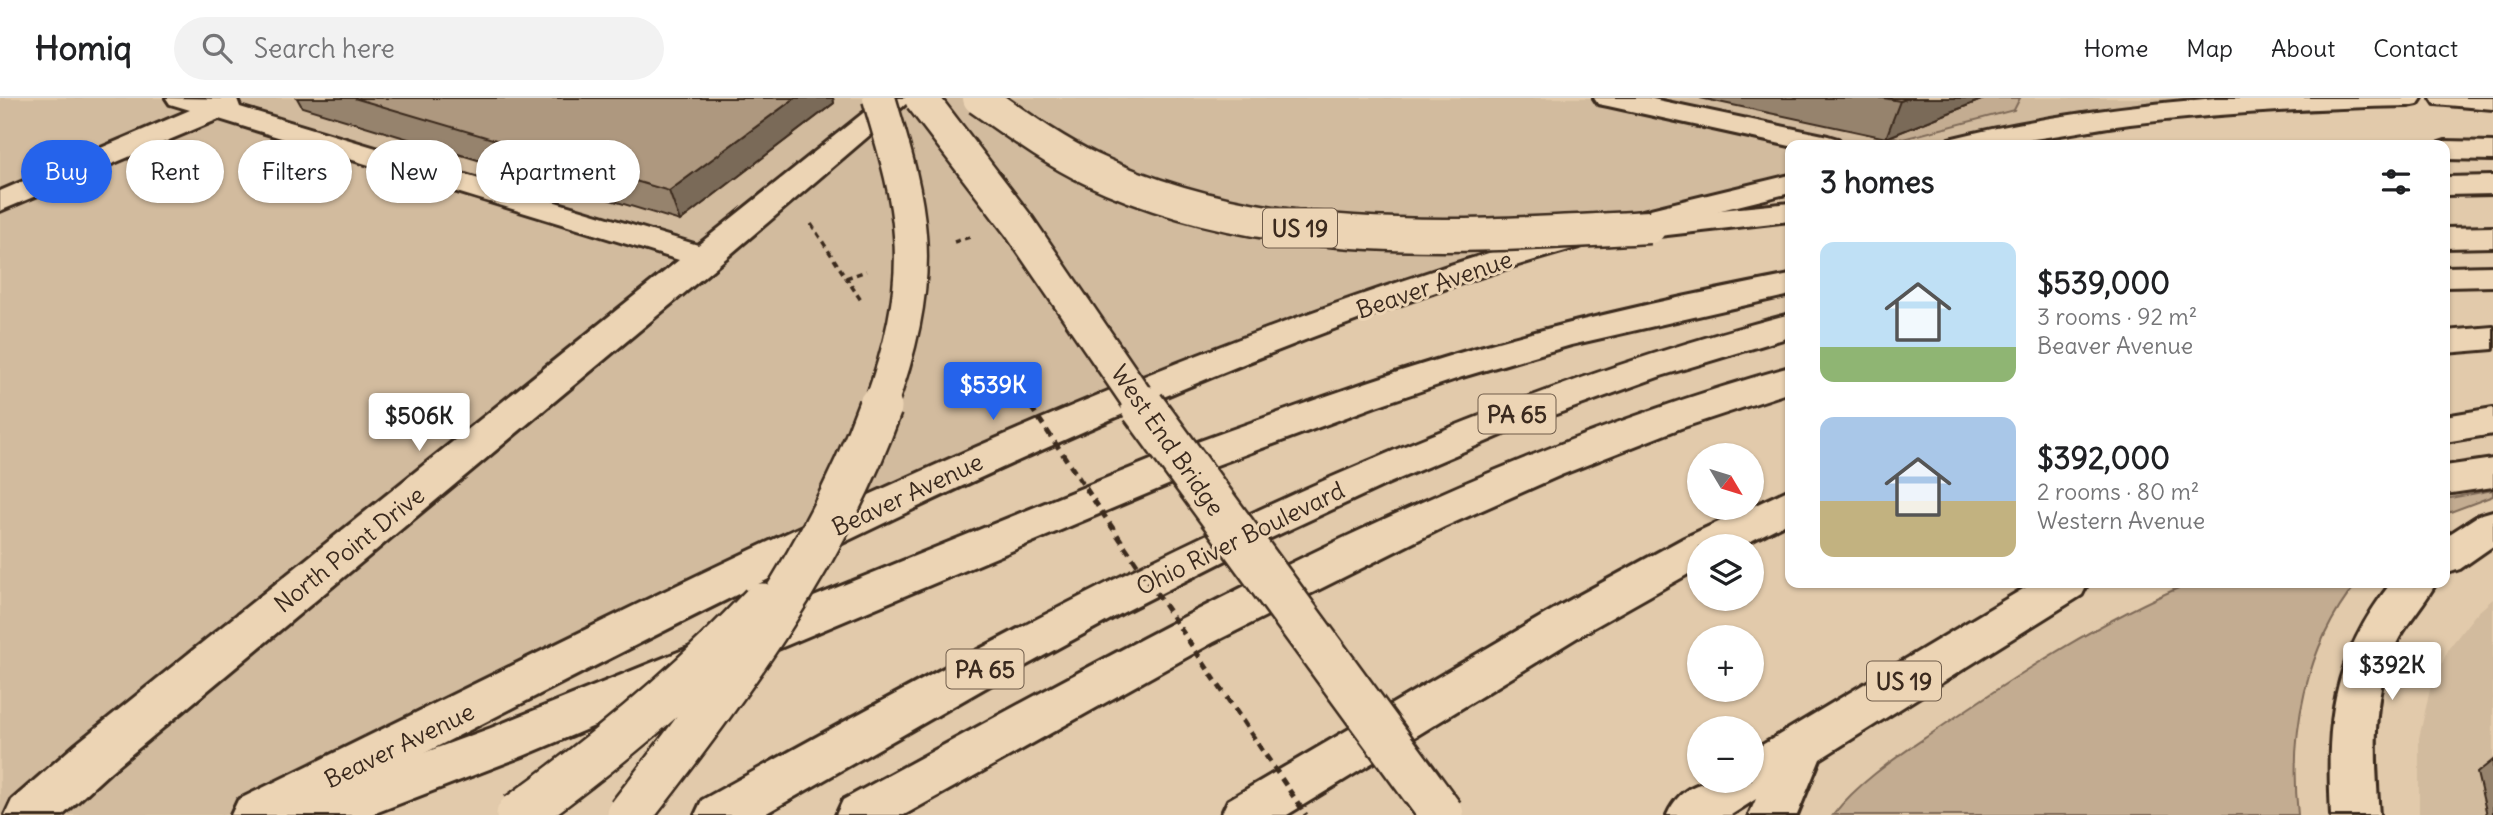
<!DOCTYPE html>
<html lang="en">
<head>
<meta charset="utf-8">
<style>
  body { margin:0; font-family:Delius,sans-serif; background:#f2f2f2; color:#202124; height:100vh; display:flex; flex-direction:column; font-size:26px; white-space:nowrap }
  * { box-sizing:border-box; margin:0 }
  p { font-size:23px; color:#757577 }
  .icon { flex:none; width:38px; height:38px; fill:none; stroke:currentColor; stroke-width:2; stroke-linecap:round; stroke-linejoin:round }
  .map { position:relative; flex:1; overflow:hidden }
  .sheet { position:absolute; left:1785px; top:42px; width:665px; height:448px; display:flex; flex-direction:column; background:#fff; border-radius:14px; box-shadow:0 2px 5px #0004 }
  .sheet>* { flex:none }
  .hud { position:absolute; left:21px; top:42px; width:665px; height:63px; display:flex; gap:14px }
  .needle { width:46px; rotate:128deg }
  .buttons { position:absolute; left:1687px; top:345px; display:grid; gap:14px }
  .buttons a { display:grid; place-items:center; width:77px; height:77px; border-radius:50%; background:#fff; box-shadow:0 2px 5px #0004; font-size:35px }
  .price { position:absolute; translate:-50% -60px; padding:0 16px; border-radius:7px; background:#fff; color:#222; font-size:23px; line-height:46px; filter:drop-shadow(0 2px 4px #0008) }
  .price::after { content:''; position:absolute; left:50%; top:42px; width:21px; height:16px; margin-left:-10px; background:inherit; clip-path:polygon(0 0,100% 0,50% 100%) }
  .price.current { background:#2563eb; color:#fff }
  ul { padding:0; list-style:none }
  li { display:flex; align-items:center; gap:21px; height:175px; padding:0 35px }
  li span { display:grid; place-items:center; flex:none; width:196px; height:140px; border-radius:14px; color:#555 }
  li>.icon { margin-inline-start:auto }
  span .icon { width:84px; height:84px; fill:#fffc; stroke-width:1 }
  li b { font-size:30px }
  h2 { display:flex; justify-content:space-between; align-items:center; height:84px; padding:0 35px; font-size:30px }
  .tag { padding:0 24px; border-radius:32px; background:#fff; box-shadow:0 2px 5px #0004; font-size:24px; line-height:63px }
  .tag.current { background:#2563eb; color:#fff }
  header { display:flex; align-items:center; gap:42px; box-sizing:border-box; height:98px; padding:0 35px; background:#fff; border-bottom:2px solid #e0e0e0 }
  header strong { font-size:33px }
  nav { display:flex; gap:38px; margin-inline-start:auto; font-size:24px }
  .search { width:490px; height:63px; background:#f2f2f2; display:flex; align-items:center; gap:18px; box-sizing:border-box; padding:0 24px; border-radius:38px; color:#757577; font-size:26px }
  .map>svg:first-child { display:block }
  .built { fill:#d2bb9e }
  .green { fill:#c3ac91; stroke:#7f6b58; stroke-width:2 }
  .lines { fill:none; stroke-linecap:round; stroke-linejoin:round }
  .minor-casing { stroke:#3b2a1e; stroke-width:6 }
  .major-casing { stroke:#3b2a1e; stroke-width:6 }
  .highway-casing { stroke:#3b2a1e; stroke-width:6 }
  .path { stroke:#3b2a1e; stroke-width:3.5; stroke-dasharray:6 4.5; stroke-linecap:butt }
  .minor { fill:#ecd4b4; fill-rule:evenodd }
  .major { fill:#ecd4b4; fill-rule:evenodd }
  .highway { fill:#ecd4b4; fill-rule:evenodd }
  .highway-bridge-far1-casing { stroke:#3b2a1e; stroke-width:37; stroke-linecap:butt }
  .highway-bridge-casing { stroke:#3b2a1e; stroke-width:48; stroke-linecap:butt }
  .path-bridge-far1 { stroke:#3b2a1e; stroke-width:3.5; stroke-dasharray:6 4.5; stroke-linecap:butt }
  .path-bridge { stroke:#3b2a1e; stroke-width:5; stroke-dasharray:8 6; stroke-linecap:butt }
  .highway-bridge-far1 { stroke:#ecd4b4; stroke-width:32 }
  .highway-bridge { stroke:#ecd4b4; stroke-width:43 }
  .wall { fill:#96836d; stroke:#3b2a1e; stroke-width:2 }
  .shaded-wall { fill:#7a6a59; stroke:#3b2a1e; stroke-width:2 }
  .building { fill:#ae987f; stroke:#3b2a1e; stroke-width:2 }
  .labels { text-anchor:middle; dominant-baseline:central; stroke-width:6; stroke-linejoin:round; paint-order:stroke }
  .shield { fill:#ecd4b4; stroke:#705d4b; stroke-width:2 }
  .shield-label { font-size:23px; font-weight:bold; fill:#3b2a1e }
  .street-label { font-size:24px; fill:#3b2a1e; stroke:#ecd4b4 }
</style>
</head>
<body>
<header>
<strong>Homiq</strong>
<div class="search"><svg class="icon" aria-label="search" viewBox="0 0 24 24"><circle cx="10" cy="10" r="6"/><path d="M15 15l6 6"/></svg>Search here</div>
<nav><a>Home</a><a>Map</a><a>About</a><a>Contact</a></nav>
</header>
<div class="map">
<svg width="2493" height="717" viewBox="0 0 2493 717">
  <rect width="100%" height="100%" fill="#e2caab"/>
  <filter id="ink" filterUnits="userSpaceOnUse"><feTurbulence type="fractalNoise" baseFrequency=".0143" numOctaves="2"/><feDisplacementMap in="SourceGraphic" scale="14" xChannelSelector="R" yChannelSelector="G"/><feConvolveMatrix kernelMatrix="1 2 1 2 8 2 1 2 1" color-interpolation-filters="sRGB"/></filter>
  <g filter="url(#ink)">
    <!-- built -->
    <path class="built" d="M 0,0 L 2408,0 L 2307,1 L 1994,39 L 1959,47 L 1790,47 L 1790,86 L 1595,134 L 1297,233 L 255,717 L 0,717 Z
      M 2493,501 L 2493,717 L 2419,717 L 2419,640 L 2430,592 L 2449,550 L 2475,517 Z"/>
    <!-- green -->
    <path class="green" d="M 1986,0 L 2020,0 L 2014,12 L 1903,41 L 1889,38 Z
      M 2493,392 L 2493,398 L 2445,416 L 2445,401 Z
      M 2190,485 L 2357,485 C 2305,549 2289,636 2298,717 L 1833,717 C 1862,680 1902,656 1941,629 C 2020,575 2101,522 2190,485 Z"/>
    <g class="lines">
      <!-- minor casing -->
      <g class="minor-casing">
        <path id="minor" d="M 166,0 L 237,1 L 240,9 L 698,147 L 882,0 L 913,0 L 718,167 L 110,674 L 63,717 L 5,717 L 12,702 L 76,646 L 679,162 L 219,21 L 0,113 L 0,93 L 190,12 L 170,6 Z
          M 1594,0 L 1648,0 L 1828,38 L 1838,41 L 1843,47 L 1790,48 L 1608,8 L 1598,6 Z"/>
      </g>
      <!-- major casing -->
      <g class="major-casing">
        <path id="major" d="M 2216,0 L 2422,0 L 2418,6 L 2408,8 C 2315,10 2222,15 2130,26 C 2068,34 2007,50 1944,47 L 1949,41 C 2036,19 2126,8 2216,0 Z
          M 2431,0 L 2493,0 L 2493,11 L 2435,6 Z
          M 1790,77 L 1790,95 C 1677,123 1564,150 1453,188 C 1053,325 679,526 303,717 L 231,717 L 238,702 C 629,512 1017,308 1432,173 C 1549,134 1670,106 1790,77 Z
          M 2493,413 L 2493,448 L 2460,471 L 2445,476 L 2445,439 L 2479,417 Z
          M 2391,485 L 2436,485 C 2424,507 2406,525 2395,548 C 2370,598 2375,663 2379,717 L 2331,717 C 2326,623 2332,561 2391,485 Z"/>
      </g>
      <!-- highway casing -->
      <g class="highway-casing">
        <path id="highway" d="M 2445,43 L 2493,44 L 2493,62 L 2445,61 L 2445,47 L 2433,47 Z
          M 2493,78 L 2493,96 L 2445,97 L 2445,79 Z
          M 1790,105 L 1790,123 L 1650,139 L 1639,136 L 1634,129 L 1639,122 L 1650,119 Z
          M 2493,129 L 2493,149 L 2445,150 L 2445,130 Z
          M 2493,168 L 2493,188 L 2445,189 L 2445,169 Z
          M 1790,177 L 1790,197 L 1571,247 L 1462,279 L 1376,308 L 1206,371 L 523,658 L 370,717 L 289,717 L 296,702 L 491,630 L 1178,351 C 1278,315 1378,278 1480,249 C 1582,220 1686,197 1790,177 Z
          M 1790,216 L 1790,239 L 1661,278 L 1523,328 L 1387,386 L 1254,448 L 1122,515 L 992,586 L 763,717 L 695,717 L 702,702 C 1050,509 1403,318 1790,216 Z
          M 2493,229 L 2493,251 L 2445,255 L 2445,233 Z
          M 1790,269 L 1790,294 L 1681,330 L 1561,377 L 1444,429 L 1214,544 L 904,717 L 836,717 L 843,702 C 1147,537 1455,362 1790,269 Z
          M 2493,310 L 2493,336 L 2445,344 L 2445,318 Z
          M 2493,361 L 2493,389 L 2445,396 L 2445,368 Z
          M 1790,391 L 1790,423 L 1741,448 L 1699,448 L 1699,470 L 1591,531 L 1287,717 L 1221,717 L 1228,702 L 1561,507 L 1684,440 Z
          M 2033,485 L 2088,485 L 2082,497 L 1820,661 L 1797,717 L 1749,717 L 1756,701 L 1731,717 L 1667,717 C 1684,679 1715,682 1752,682 L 1752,653 Z"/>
      </g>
      <!-- path -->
      <path class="path" d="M 811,126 L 862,204
        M 954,144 L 973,138
        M 846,180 L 866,173"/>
      <!-- minor -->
      <use href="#minor" class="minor"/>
      <!-- major -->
      <use href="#major" class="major"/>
      <!-- highway -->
      <use href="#highway" class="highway"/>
      <!-- highway-bridge-far1 casing -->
      <g class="highway-bridge-far1-casing">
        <path id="highway-bridge-far1" d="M 879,0 C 892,45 907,90 910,137 C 915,196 899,256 879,311
          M 921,0 L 1019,128 L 1144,311
          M 979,0 C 1015,25 1051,52 1091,71 C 1267,154 1462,139 1650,129"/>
      </g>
      <!-- highway-bridge casing -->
      <g class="highway-bridge-casing">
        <path id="highway-bridge" d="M 1143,309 L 1442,717
          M 518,717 C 606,654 688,586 762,507
          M 629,717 C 726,593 826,459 880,309"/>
      </g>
      <!-- path-bridge-far1 -->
      <path class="path-bridge-far1" d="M 1006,272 L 1032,311"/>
      <!-- path-bridge -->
      <path class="path-bridge" d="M 1031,309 L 1306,717"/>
      <!-- highway-bridge-far1 -->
      <use href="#highway-bridge-far1" class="highway-bridge-far1"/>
      <!-- highway-bridge -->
      <use href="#highway-bridge" class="highway-bridge"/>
    </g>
    <!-- wall -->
    <path class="wall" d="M 297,0 L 833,0 L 834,5 L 680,123 L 302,9 Z
      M 1700,0 L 1986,0 L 1886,40 Z
      M 2493,662 L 2493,717 L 2487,717 L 2477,675 Z"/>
    <!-- shaded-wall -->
    <path class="shaded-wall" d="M 795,0 L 833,0 L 834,5 L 680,123 L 669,93 Z
      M 1909,0 L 1986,0 L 1886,40 L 1900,3 Z"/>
    <!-- building -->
    <path class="building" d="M 354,0 L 795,0 L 669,93 Z
      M 1883,0 L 1909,0 L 1900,3 Z"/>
  </g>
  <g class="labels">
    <!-- shield labels -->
    <g class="shield">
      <rect x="1263" y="110.5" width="74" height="39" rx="5"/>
      <rect x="1478.5" y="296.5" width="77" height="39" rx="5"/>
      <rect x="946.5" y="551.5" width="77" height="39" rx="5"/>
      <rect x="1867" y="563.5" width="74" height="39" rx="5"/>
    </g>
    <g class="shield-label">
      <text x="1300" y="130">US 19</text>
      <text x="1517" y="316">PA 65</text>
      <text x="985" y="571">PA 65</text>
      <text x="1904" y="583">US 19</text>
    </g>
    <!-- street labels -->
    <g class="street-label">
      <text transform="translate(1434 186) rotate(-19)">Beaver Avenue</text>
      <text transform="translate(1168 342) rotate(55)">West End Bridge</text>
      <text transform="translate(907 396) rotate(-25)">Beaver Avenue</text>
      <text transform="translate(1240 440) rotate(-26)">Ohio River Boulevard</text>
      <text transform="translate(349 451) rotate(-39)">North Point Drive</text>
      <text transform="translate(399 647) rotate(-26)">Beaver Avenue</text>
    </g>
  </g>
</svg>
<div class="buttons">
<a><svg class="needle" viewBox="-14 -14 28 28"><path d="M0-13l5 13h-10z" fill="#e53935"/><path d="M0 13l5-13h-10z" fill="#757577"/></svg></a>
<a><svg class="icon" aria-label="layers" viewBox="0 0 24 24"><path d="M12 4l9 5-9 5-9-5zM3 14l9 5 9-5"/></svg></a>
<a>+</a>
<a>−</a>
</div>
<b class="price current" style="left:993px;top:324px">$539K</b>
<b class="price" style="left:419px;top:355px">$506K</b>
<b class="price" style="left:2392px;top:604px">$392K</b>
<div class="hud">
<a class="tag current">Buy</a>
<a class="tag">Rent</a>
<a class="tag">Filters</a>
<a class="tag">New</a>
<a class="tag">Apartment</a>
</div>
<section class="sheet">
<h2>3 homes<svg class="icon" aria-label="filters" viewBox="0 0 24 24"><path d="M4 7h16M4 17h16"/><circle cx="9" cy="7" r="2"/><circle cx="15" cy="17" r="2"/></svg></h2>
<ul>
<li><span style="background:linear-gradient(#bfe0f5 75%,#8fb573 0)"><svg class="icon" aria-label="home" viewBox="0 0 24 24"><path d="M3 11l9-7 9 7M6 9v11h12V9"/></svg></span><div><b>$539,000</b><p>3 rooms · 92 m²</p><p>Beaver Avenue</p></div></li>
<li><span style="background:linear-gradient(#a9c7e8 60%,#c2b280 0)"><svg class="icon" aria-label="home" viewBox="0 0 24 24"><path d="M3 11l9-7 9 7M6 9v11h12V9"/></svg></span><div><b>$392,000</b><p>2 rooms · 80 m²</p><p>Western Avenue</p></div></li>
</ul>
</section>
</div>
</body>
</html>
